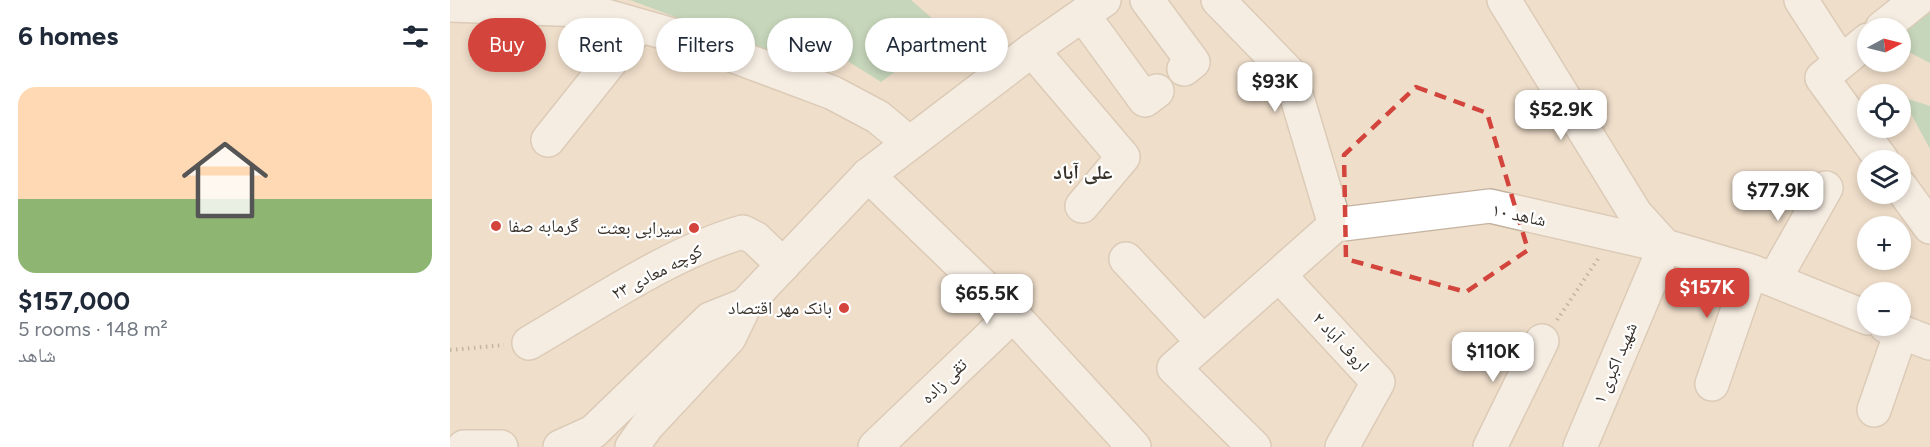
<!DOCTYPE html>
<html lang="en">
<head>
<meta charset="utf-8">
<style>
  body { margin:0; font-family:Figtree,"Noto Naskh Arabic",sans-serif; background:#f6f6f7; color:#1f2937; height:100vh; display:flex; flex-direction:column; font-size:22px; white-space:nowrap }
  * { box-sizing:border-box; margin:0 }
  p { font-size:20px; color:#747a83 }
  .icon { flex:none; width:33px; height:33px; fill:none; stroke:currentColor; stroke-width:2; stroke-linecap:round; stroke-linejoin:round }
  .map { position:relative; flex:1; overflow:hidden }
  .details { display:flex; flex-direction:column; background:#fff; width:450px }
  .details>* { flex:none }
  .top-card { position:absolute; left:18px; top:18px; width:570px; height:54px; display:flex; gap:12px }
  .needle { width:39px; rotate:83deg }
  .tools { position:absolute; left:1407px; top:18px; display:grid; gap:12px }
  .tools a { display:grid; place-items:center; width:54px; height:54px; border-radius:50%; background:#fff; box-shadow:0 3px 9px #0003; font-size:30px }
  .price { position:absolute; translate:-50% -51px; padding:0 14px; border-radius:12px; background:#fff; color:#222; font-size:20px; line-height:39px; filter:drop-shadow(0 2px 3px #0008) }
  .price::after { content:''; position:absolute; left:50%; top:36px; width:18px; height:14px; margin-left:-9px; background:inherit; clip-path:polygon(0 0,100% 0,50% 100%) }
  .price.current { background:#d3453c; color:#fff }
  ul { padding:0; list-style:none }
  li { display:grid; align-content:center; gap:12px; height:318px; padding:0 18px }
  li+li { border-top:2px solid #e0e1e3 }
  li span { display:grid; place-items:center; height:186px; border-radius:18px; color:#555 }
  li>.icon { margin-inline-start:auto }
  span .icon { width:108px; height:108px; fill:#fffc; stroke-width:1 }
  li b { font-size:26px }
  h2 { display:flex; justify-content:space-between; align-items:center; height:72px; padding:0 18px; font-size:26px }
  .pill { padding:0 21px; border-radius:27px; background:#fff; box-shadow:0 3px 9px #0003; font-size:21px; line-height:54px }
  .pill.current { background:#d3453c; color:#fff }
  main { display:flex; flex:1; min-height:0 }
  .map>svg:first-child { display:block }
  .green { fill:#96cca7 }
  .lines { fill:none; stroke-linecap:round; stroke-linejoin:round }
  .minor-casing { stroke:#c4b3a0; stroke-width:36 }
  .major-casing { stroke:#c4b3a0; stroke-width:36 }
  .path { stroke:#8e8375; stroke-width:4; stroke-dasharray:1.5 4.5; stroke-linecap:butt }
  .minor { stroke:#fff; stroke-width:33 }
  .major { stroke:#fff; stroke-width:33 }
  .marked { fill:none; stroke:#d3453c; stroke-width:4.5; stroke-dasharray:12 8; stroke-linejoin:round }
  .poi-dot { fill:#d3453c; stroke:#fff; stroke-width:2 }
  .labels { text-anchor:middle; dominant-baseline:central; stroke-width:4.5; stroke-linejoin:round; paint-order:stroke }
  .street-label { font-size:18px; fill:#38322a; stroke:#fff }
  .poi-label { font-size:18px; fill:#38322a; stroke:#fff; text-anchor:end }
  .neighbourhood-label { font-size:20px; font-weight:bold; fill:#38322a; stroke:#fff }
</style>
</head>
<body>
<main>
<section class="details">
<h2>6 homes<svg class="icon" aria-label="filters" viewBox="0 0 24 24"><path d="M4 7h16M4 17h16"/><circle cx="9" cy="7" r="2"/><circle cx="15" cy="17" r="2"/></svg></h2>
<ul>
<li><span style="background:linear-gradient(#ffd9b3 60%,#8fb573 0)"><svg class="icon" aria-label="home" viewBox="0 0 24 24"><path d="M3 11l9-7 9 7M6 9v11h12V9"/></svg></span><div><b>$157,000</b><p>5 rooms · 148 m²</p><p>شاهد</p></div></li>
</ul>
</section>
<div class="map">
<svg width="1480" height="447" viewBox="0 0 1480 447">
  <rect width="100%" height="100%" fill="#efdeca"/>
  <!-- green -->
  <path class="green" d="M 180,0 L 461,0 L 498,32 L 431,82 L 388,55 L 372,72 Z
    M 1480,0 L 1480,63 L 1451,48 L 1450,28 Z
    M 1452,97 L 1480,106 L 1480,149 Z"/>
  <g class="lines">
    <!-- minor casing -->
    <g class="minor-casing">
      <path id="minor" d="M 697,0 L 743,62 L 734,69
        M 768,0 L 840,74 L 885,225
        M 1054,0 L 1185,213 L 1215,246 L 1130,447
        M 1351,0 L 1391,62
        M 0,5 L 135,10 L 244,41 L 383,93 L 428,117 L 458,142
        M 633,15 L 695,100 L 707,91
        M 1432,28 L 1467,0
        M 1418,40 L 1372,78 L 1432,160
        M 582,50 L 673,157 L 632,206
        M 98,140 L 189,26
        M 418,175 L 563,315 L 684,447
        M 1450,186 L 1480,227
        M 676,259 L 753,342
        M 829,275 L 928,382 L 892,447
        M 1324,280 L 1376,188
        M 1436,326 L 1480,343
        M 79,343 C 143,306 223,251 293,232 L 305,238 L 333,265
        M 1262,384 L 1301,271
        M 1424,410 L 1451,332
        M 425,447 L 563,315
        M 804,447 L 724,368 L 885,225 L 1040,206 L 1215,246 L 1301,271 L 1418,318
        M 1040,447 L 1092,341"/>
    </g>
    <!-- major casing -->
    <g class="major-casing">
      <path id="major" d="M 14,447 L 51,447
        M 110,447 L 143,432 L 260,319 L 295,305
        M 182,447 L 197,426 L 279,338 L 295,305 L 418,175 L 582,50 L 654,0"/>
    </g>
    <!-- path -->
    <path class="path" d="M 1107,320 L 1148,259
      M 0,350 L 54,345"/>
    <!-- minor -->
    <use href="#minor" class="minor"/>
    <!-- major -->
    <use href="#major" class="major"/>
  </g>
  <!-- marked area -->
  <path d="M0 0H1480V447H0ZM 966,87 L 1037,113 L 1078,250 L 1016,292 L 896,259 L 894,155 Z" fill="#efdeca" fill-opacity=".55" fill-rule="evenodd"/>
  <path class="marked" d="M 966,87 L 1037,113 L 1078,250 L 1016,292 L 896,259 L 894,155 Z"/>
  <!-- markers -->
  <g class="poi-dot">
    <circle cx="46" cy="226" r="6"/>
    <circle cx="244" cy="228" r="6"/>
    <circle cx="394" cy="308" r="6"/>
  </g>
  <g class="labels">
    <!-- street labels -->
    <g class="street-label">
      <text transform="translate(1069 215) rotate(12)">شاهد ۱۰</text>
      <text transform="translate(207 272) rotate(-27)">کوچه معادی ۲۳</text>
      <text transform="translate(891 342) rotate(47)">اروف آباد ۲</text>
      <text transform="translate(1165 363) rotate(-67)">شهید اکبری ۱</text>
      <text transform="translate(494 381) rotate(-44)">تقی زاده</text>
    </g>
    <!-- poi labels -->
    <g class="poi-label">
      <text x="58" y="226" text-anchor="start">گرمابه صفا</text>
      <text x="232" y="228">سیرابی بعثت</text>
      <text x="382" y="308">بانک مهر اقتصاد</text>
    </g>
    <!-- neighbourhood labels -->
    <g class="neighbourhood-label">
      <text x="633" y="172">علی آباد</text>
    </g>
  </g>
</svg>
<div class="tools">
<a><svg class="needle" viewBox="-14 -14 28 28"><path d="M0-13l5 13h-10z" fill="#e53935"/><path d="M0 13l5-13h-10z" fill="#747a83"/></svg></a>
<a><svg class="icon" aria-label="locate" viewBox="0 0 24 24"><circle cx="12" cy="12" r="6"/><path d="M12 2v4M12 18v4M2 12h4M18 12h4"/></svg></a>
<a><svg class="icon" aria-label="layers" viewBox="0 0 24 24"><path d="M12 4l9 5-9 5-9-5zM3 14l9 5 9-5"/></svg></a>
<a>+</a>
<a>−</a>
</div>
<b class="price" style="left:825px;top:113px">$93K</b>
<b class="price" style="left:1111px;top:141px">$52.9K</b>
<b class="price" style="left:1328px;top:222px">$77.9K</b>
<b class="price current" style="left:1257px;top:319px">$157K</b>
<b class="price" style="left:537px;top:325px">$65.5K</b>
<b class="price" style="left:1043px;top:383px">$110K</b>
<div class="top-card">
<a class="pill current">Buy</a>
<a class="pill">Rent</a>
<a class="pill">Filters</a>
<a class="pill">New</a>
<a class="pill">Apartment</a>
</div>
</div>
</main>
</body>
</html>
